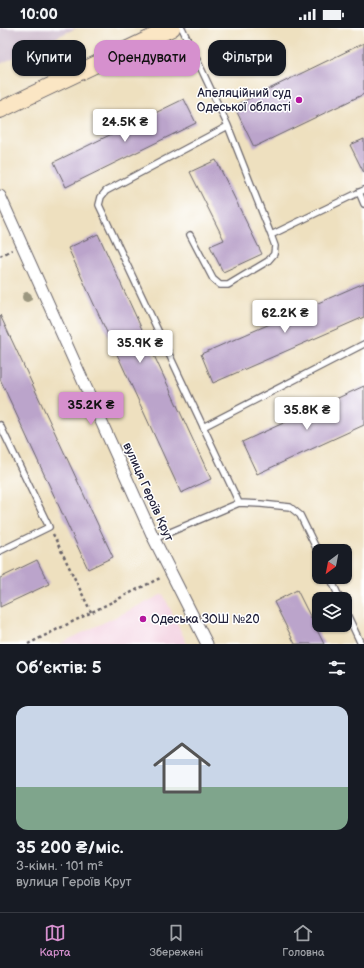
<!DOCTYPE html>
<html lang="uk">
<head>
<meta charset="utf-8">
<style>
  body { margin:0; font-family:"Balsamiq Sans",sans-serif; background:#242831; color:#f1f3f6; height:100vh; display:flex; flex-direction:column; font-size:15px; white-space:nowrap }
  * { box-sizing:border-box; margin:0 }
  p { font-size:13px; color:#9ea1a6 }
  .icon { flex:none; width:22px; height:22px; fill:none; stroke:currentColor; stroke-width:2; stroke-linecap:round; stroke-linejoin:round }
  .map { position:relative; height:616px; overflow:hidden }
  .drawer { display:flex; flex-direction:column; background:#171b24; flex:1 }
  .drawer>* { flex:none }
  .guide { position:absolute; left:12px; top:12px; width:340px; height:36px; display:flex; gap:8px }
  .needle { width:26px; rotate:212deg }
  .fabs { position:absolute; left:312px; top:516px; display:grid; gap:8px }
  .fabs a { display:grid; place-items:center; width:40px; height:40px; border-radius:8px; background:#171b24; box-shadow:0 1px 3px #0004; font-size:20px }
  .price { position:absolute; translate:-50% -34px; padding:0 9px; border-radius:4px; background:#fff; color:#222; font-size:13px; line-height:26px; filter:drop-shadow(0 1px 2px #0008) }
  .price::after { content:''; position:absolute; left:50%; top:24px; width:12px; height:9px; margin-left:-6px; background:inherit; clip-path:polygon(0 0,100% 0,50% 100%) }
  .price.current { background:#d690ce; color:#111 }
  ul { padding:0; list-style:none }
  li { display:grid; align-content:center; gap:8px; height:212px; padding:0 16px }
  li+li { border-top:1px solid #363941 }
  li span { display:grid; place-items:center; height:124px; border-radius:12px; color:#555 }
  li>.icon { margin-inline-start:auto }
  span .icon { width:72px; height:72px; fill:#fffc; stroke-width:1 }
  li b { font-size:17px }
  h2 { display:flex; justify-content:space-between; align-items:center; height:48px; padding:0 16px; font-size:17px }
  .pill { padding:0 14px; border-radius:12px; background:#171b24; box-shadow:0 1px 3px #0004; font-size:14px; line-height:36px }
  .pill.current { background:#d690ce; color:#111 }
  .status { display:flex; justify-content:space-between; align-items:center; height:28px; padding:0 20px; background:#171b24; direction:ltr }
  .status svg { height:11px; fill:currentColor }
  .tab-bar { display:flex; justify-content:space-around; align-items:center; height:56px; border-top:1px solid #363941; background:#171b24; font-size:11px; color:#9ea1a6 }
  .tab-bar a { display:grid; justify-items:center; gap:2px }
  .tab-bar .current { color:#d690ce }
  .map>svg:first-child { display:block }
  .built { fill:#f3cfdf }
  .industrial { fill:#cfbdce }
  .building { fill:#bba4cb }
  .lines { fill:none; stroke-linecap:round; stroke-linejoin:round }
  .lane-casing { stroke:#696469; stroke-width:8 }
  .street-casing { stroke:#696469; stroke-width:13 }
  .secondary-casing { stroke:#696469; stroke-width:18 }
  .path { stroke:#696469; stroke-width:2.5; stroke-dasharray:3 3; stroke-linecap:butt }
  .lane { stroke:#fff; stroke-width:5.5 }
  .street { stroke:#fff; stroke-width:11 }
  .secondary { stroke:#fbe6c4; stroke-width:16 }
  .tree { fill:#9c9780 }
  .poi-dot { fill:#b5179e; stroke:#fff; stroke-width:1.5 }
  .labels { text-anchor:middle; dominant-baseline:central; stroke-width:3; stroke-linejoin:round; paint-order:stroke }
  .poi-label { font-size:12px; fill:#22223b; stroke:#fff; text-anchor:end }
  .street-label { font-size:12px; fill:#22223b; stroke:#fff }
</style>
</head>
<body>
<div class="status"><b>10:00</b><svg viewBox="0 0 49 12"><path d="M0 12V9h3v3zM5 12V6h3v6zM10 12V3h3v9zM15 12V0h3v12zM26 1h20v11H26zM47 4h2v5h-2z"/></svg></div>
<div class="map">
<svg width="364" height="616" viewBox="0 0 364 616">
  <rect width="100%" height="100%" fill="#fff"/>
  <filter id="ink" filterUnits="userSpaceOnUse"><feTurbulence type="fractalNoise" baseFrequency=".025" numOctaves="2"/><feDisplacementMap in="SourceGraphic" scale="8" xChannelSelector="R" yChannelSelector="G"/><feConvolveMatrix kernelMatrix="1 2 1 2 8 2 1 2 1" color-interpolation-filters="sRGB"/></filter>
  <filter id="wash" filterUnits="userSpaceOnUse"><feTurbulence type="fractalNoise" baseFrequency=".012" numOctaves="4" result="noise"/><feDisplacementMap in="SourceGraphic" scale="16" xChannelSelector="R" yChannelSelector="G"/><feGaussianBlur stdDeviation="0.9" result="paint"/><feColorMatrix in="noise" values="0 0 0 0 0 0 0 0 0 0 0 0 0 0 0 0 0 1.4 0 .05"/><feComposite in="paint" operator="in"/></filter>
  <g filter="url(#wash)">
    <rect width="100%" height="100%" fill="#eee0bf"/>
    <!-- built -->
    <path class="built" d="M 163,566 L 187,616 L 59,616 Z"/>
    <!-- industrial -->
    <path class="industrial" d="M 0,0 L 76,0 L 0,36 Z"/>
    <g id="blocks">
      <!-- building -->
      <path class="building" d="M 364,15 L 364,66 L 254,119 L 234,78 Z
        M 184,71 L 196,95 L 66,159 L 54,134 Z
        M 364,111 L 364,145 L 350,117 Z
        M 216,132 L 262,226 L 223,244 L 210,218 L 224,212 L 190,144 Z
        M 98,206 L 211,451 L 181,465 L 68,220 Z
        M 364,255 L 364,289 L 213,355 L 201,326 Z
        M 0,287 L 113,529 L 88,541 L 0,351 Z
        M 364,358 L 364,397 L 257,446 L 242,414 Z
        M 37,532 L 49,556 L 0,579 L 0,550 Z
        M 297,562 L 324,616 L 295,616 L 274,574 Z"/>
    </g>
  </g>
  <g filter="url(#ink)">
    <use href="#blocks" fill-opacity="0" stroke="#696469" stroke-width="1"/>
    <g class="lines">
      <!-- lane casing -->
      <g class="lane-casing">
        <path id="lane" d="M 182,0 L 228,98 L 271,207 L 275,218 L 274,226 L 268,233 L 228,257 L 220,257 L 213,251 L 190,207
          M 228,98 L 106,163 L 101,169 L 99,177 L 239,475
          M 359,164 L 364,176
          M 271,207 L 364,162
          M 0,397 L 49,499 L 0,523
          M 203,399 L 364,316
          M 154,511 L 239,475 L 261,476 L 290,479 L 300,487 L 319,526
          M 330,549 L 340,571
          M 345,582 L 361,616"/>
      </g>
      <!-- street casing -->
      <g class="street-casing">
        <path id="street" d="M 0,168 L 154,511 L 207,616"/>
      </g>
      <!-- secondary casing -->
      <g class="secondary-casing">
        <path id="secondary" d="M 0,82 L 172,0"/>
      </g>
      <!-- path -->
      <path class="path" d="M 0,228 L 12,222
        M 53,506 L 91,584
        M 28,616 L 162,549"/>
      <!-- lane -->
      <use href="#lane" class="lane"/>
      <!-- street -->
      <use href="#street" class="street"/>
      <!-- secondary -->
      <use href="#secondary" class="secondary"/>
    </g>
    <!-- trees -->
    <circle class="tree" cx="27" cy="269" r="5"/>
  </g>
  <!-- markers -->
  <g class="poi-dot">
    <circle cx="299" cy="72" r="4"/>
    <circle cx="143" cy="591" r="4"/>
  </g>
  <g class="labels">
    <!-- poi labels -->
    <g class="poi-label">
      <text x="291" y="65">Апеляційний суд<tspan x="291" dy="14">Одеської області</tspan></text>
      <text x="151" y="591" text-anchor="start">Одеська ЗОШ №20</text>
    </g>
    <!-- street labels -->
    <g class="street-label">
      <text transform="translate(148 464) rotate(66)">вулиця Героїв Крут</text>
    </g>
  </g>
</svg>
<div class="fabs">
<a><svg class="needle" viewBox="-14 -14 28 28"><path d="M0-13l5 13h-10z" fill="#e53935"/><path d="M0 13l5-13h-10z" fill="#9ea1a6"/></svg></a>
<a><svg class="icon" aria-label="layers" viewBox="0 0 24 24"><path d="M12 4l9 5-9 5-9-5zM3 14l9 5 9-5"/></svg></a>
</div>
<b class="price" style="left:125px;top:115px">24.5K ₴</b>
<b class="price" style="left:285px;top:306px">62.2K ₴</b>
<b class="price" style="left:140px;top:336px">35.9K ₴</b>
<b class="price current" style="left:91px;top:398px">35.2K ₴</b>
<b class="price" style="left:307px;top:403px">35.8K ₴</b>
<div class="guide">
<a class="pill">Купити</a>
<a class="pill current">Орендувати</a>
<a class="pill">Фільтри</a>
</div>
</div>
<section class="drawer">
<h2>Об’єктів: 5<svg class="icon" aria-label="filters" viewBox="0 0 24 24"><path d="M4 7h16M4 17h16"/><circle cx="9" cy="7" r="2"/><circle cx="15" cy="17" r="2"/></svg></h2>
<ul>
<li><span style="background:linear-gradient(#c9d6e8 65%,#7fa58c 0)"><svg class="icon" aria-label="home" viewBox="0 0 24 24"><path d="M3 11l9-7 9 7M6 9v11h12V9"/></svg></span><div><b>35 200 ₴/міс.</b><p>3-кімн. · 101 m²</p><p>вулиця Героїв Крут</p></div></li>
</ul>
</section>
<nav class="tab-bar">
<a class="current"><svg class="icon" aria-label="map" viewBox="0 0 24 24"><path d="M3 6l6-2 6 2 6-2v14l-6 2-6-2-6 2zM9 4v14M15 6v14"/></svg>Карта</a>
<a><svg class="icon" aria-label="saved" viewBox="0 0 24 24"><path d="M7 4h10v16l-5-4-5 4z"/></svg>Збережені</a>
<a><svg class="icon" aria-label="home" viewBox="0 0 24 24"><path d="M3 11l9-7 9 7M6 9v11h12V9"/></svg>Головна</a>
</nav>
</body>
</html>
